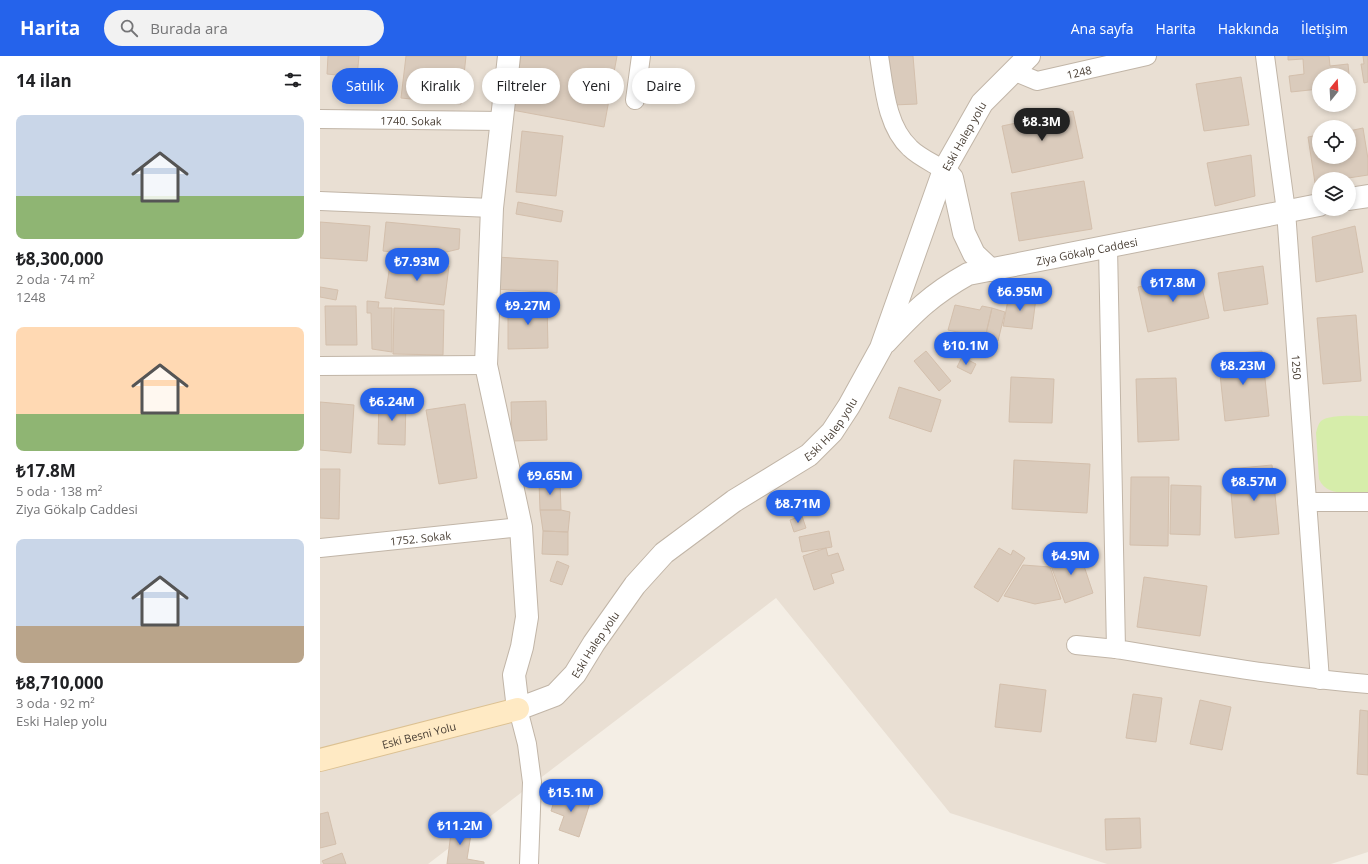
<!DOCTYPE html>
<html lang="tr">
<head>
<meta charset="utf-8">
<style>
  body { margin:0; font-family:"Open Sans",sans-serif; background:#f2f2f2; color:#202124; height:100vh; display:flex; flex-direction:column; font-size:15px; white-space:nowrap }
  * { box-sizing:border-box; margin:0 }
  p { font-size:13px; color:#757577 }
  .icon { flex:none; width:22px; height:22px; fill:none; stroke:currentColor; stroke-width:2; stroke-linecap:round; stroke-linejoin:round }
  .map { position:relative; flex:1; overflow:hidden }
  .panel { display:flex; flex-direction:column; background:#fff; width:320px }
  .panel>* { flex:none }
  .top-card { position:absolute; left:12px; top:12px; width:380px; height:36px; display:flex; gap:8px }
  .needle { width:26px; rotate:18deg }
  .controls { position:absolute; left:992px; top:12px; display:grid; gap:8px }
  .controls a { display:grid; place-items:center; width:44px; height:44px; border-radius:50%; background:#fff; box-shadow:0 2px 6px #0003; font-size:20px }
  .price { position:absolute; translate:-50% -34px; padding:0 9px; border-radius:14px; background:#2563eb; color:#fff; font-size:13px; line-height:26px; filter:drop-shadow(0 1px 2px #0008) }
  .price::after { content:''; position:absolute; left:50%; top:24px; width:12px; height:9px; margin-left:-6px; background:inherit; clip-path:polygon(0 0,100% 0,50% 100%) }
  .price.active { background:#222; color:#fff }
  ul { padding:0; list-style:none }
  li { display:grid; align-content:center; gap:8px; height:212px; padding:0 16px }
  li span { display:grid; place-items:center; height:124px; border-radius:8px; color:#555 }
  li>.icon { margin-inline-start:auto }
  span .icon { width:72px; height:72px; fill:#fffc; stroke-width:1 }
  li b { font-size:17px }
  h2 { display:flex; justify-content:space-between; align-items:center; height:48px; padding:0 16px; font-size:17px }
  .pill { padding:0 14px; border-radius:18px; background:#fff; box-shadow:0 2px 6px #0003; font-size:14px; line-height:36px }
  .pill.active { background:#2563eb; color:#fff }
  header { display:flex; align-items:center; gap:24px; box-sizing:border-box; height:56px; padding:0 20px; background:#2563eb; color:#fff }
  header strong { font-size:19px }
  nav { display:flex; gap:22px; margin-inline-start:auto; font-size:14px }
  .search { width:280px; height:36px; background:#f2f2f2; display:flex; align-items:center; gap:10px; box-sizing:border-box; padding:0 14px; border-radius:22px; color:#757577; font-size:15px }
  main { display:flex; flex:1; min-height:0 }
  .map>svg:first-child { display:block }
  .residential { fill:#e9dfd3; fill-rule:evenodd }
  .green { fill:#d6edaa }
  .building { fill:#dacbbc; stroke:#d3bfac }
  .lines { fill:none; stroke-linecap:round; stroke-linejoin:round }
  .minor-casing { stroke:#c1b5a7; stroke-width:20 }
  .tertiary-casing { stroke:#c1b5a7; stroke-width:24 }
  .secondary-casing { stroke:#dcc192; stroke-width:24 }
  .minor { stroke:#fff; stroke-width:18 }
  .tertiary { stroke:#fff; stroke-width:22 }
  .secondary { stroke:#ffeac4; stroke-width:22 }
  .labels { text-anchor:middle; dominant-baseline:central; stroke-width:4; stroke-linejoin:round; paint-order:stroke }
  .street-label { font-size:11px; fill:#483e34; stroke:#fff }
</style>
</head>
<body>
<header>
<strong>Harita</strong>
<div class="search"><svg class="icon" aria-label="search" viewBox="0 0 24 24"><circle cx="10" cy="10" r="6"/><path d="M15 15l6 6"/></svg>Burada ara</div>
<nav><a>Ana sayfa</a><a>Harita</a><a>Hakkında</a><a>İletişim</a></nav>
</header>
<main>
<section class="panel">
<h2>14 ilan<svg class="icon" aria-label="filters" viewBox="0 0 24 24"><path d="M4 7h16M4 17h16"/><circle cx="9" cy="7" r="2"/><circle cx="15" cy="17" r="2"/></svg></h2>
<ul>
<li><span style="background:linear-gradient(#c9d6e8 65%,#8fb573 0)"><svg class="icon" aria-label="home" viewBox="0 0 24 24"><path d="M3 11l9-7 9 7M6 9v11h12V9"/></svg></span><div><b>₺8,300,000</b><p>2 oda · 74 m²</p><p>1248</p></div></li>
<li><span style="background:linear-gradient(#ffd9b3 70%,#8fb573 0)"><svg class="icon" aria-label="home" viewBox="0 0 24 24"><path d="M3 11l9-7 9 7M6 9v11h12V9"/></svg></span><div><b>₺17.8M</b><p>5 oda · 138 m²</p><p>Ziya Gökalp Caddesi</p></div></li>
<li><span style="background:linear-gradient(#c9d6e8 70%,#b9a48a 0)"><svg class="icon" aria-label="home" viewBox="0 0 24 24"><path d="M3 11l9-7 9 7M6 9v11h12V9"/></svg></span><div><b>₺8,710,000</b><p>3 oda · 92 m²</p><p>Eski Halep yolu</p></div></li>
</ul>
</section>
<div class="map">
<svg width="1048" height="808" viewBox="0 0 1048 808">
  <rect width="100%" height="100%" fill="#f4eee5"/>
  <!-- residential -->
  <path class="residential" d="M 0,0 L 1048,0 L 1048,796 L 1011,808 L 787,808 L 630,757 L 456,542 L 108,808 L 0,808 ZM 999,19 L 1029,19 L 1029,49 L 999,49 ZM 999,71 L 1029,71 L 1029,101 L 999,101 ZM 999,123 L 1029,123 L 1029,153 L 999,153 Z"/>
  <!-- green -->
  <path class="green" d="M 1048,360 L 1048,436 C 1031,436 1007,442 999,423 L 996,377 C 997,373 998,368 1001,365 C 1009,358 1037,360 1048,360 Z"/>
  <!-- building -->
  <path class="building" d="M 8,0 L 39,0 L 37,21 L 7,18 Z
    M 86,0 L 146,0 L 141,48 L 81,42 Z
    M 201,0 L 297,0 L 284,71 L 192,54 Z
    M 569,0 L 593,0 L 597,48 L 573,49 Z
    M 968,0 L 1009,0 L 1010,10 L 1028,8 L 1030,29 L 1029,29 L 1029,19 L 999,19 L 999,33 L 971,36 L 969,20 L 984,18 L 983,3 L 968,4 Z
    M 1043,0 L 1048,0 L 1048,26 L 1044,27 L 1041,8 L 1044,8 Z
    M 921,21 L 929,69 L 884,75 L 876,28 Z
    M 753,55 L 763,102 L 692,117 L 682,70 Z
    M 1043,72 L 1048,103 L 1048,119 L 1022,123 L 999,123 L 999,127 L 995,127 L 988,81 L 999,79 L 999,101 L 1029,101 L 1029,75 Z
    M 202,75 L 243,80 L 236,140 L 196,136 Z
    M 931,99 L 935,140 L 895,150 L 887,107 Z
    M 764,125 L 772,173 L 699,185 L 691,137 Z
    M 198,146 L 243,155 L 241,166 L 196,158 Z
    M 0,166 L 50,170 L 47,205 L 0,202 Z
    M 66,166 L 140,173 L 139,193 L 118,198 L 107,194 L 101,199 L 63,195 Z
    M 1035,170 L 1043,216 L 996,226 L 992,181 Z
    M 177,201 L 238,205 L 237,237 L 175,233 Z
    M 71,202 L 129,210 L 124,249 L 65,242 Z
    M 943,210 L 948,248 L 904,255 L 898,217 Z
    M 879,219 L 889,262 L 828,276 L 818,231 Z
    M 0,231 L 18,234 L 16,244 L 0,241 Z
    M 689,239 L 716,242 L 712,273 L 683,270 Z
    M 47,245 L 59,246 L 58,252 L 72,252 L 72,296 L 52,293 L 51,257 L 47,257 Z
    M 227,246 L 228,292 L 188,293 L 188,247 Z
    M 635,249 L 660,254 L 662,250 L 672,252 L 665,282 L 628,274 Z
    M 5,250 L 36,250 L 37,289 L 6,289 Z
    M 74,252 L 124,254 L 123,299 L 73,298 Z
    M 672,252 L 685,256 L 678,285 L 665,282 Z
    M 1036,259 L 1041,325 L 1003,328 L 997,262 Z
    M 606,295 L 631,325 L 619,335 L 594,305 Z
    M 942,295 L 949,360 L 905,365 L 898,299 Z
    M 642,301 L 656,308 L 651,318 L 637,311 Z
    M 691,321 L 734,323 L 732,367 L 689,366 Z
    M 856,322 L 859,384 L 818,386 L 816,323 Z
    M 579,331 L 621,344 L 611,376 L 569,362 Z
    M 59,342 L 86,343 L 85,389 L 58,388 Z
    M 226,345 L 227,384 L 192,385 L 191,346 Z
    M 0,346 L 34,349 L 31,397 L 0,394 Z
    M 145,348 L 157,422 L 119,428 L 106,354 Z
    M 694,404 L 770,408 L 767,457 L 692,453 Z
    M 952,409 L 959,478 L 915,482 L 909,413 Z
    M 0,413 L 20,413 L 19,463 L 0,462 Z
    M 811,421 L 849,421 L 848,490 L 810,489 Z
    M 219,426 L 240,426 L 241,454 L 220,454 Z
    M 851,429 L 881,430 L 880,479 L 850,478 Z
    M 220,454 L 241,454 L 250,456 L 248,476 L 223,475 Z
    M 482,460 L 486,472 L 474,476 L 470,464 Z
    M 223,475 L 248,476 L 248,499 L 222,498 Z
    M 509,475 L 512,491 L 482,496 L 479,481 Z
    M 506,492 L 508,500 L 518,497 L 524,514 L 511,518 L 514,527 L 494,534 L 483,500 Z
    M 679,492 L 691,499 L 693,494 L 705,502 L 678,546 L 654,531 Z
    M 745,495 L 748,502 L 760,498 L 773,537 L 745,547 L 728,502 Z
    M 237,505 L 249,510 L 242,529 L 230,525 Z
    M 703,509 L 730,511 L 741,543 L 715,548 L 684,540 Z
    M 824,521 L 887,530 L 880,580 L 817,571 Z
    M 680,628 L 726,634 L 721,676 L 675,671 Z
    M 813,638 L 842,642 L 836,686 L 806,682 Z
    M 880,644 L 911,651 L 902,694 L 870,688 Z
    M 1040,654 L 1048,655 L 1048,719 L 1037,718 Z
    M 237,736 L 270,747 L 259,781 L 239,774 L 244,760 L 231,755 Z
    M 8,756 L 16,788 L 0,792 L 0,758 Z
    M 820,762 L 821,792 L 786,794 L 785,763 Z
    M 132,769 L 152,772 L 147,803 L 164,806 L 164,808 L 127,808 Z
    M 22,797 L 26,808 L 4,808 L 2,805 Z"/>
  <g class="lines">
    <!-- minor casing -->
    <g class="minor-casing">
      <g id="minor">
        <path d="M 559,0 C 564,30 566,70 590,92 C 599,101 613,107 624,114"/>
        <path id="s1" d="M 945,0 L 966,155 L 1000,624"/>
        <path id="s2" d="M 693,15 L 717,25 L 827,0"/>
        <path d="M 315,44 L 321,0"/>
        <path id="s3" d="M 0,63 L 182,65"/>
        <path d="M 0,145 L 172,152"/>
        <path d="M 788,191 L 796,593 C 880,607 963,621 1048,628"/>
        <path d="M 0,310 L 166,309"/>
        <path d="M 987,446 L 1048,446"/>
        <path id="s4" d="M 0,492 L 201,471"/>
        <path d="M 756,589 L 796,593"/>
        <path d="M 198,653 L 207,688 L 212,726 L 209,808"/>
      </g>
    </g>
    <!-- tertiary casing -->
    <g class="tertiary-casing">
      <g id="tertiary">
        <path id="s5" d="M 189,0 L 172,152 L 166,309 L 201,471 L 207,561 L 202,591 L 194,619 L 198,653 L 235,639 L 255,618 L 274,587 L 315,529 L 344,497 L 414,445 L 489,399 L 512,376 L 529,350 L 561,292 L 624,114 L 662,47 L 709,0"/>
        <path d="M 624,114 L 632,122 L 644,177 L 654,198 L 671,214"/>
        <path d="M 1029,143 L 1048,140"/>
        <path id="s6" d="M 566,286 C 594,256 612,238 648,218 L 999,149"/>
      </g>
    </g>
    <!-- secondary casing -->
    <g class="secondary-casing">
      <g id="secondary">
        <path id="s7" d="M 0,704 L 198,653"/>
      </g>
    </g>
    <!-- minor -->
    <use href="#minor" class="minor"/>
    <!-- tertiary -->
    <use href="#tertiary" class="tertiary"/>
    <!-- secondary -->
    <use href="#secondary" class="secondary"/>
  </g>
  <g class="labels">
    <!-- street labels -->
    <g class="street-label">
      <text stroke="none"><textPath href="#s2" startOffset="69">1248</textPath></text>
      <text stroke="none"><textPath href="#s3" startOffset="91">1740. Sokak</textPath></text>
      <text stroke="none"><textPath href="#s5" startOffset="1412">Eski Halep yolu</textPath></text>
      <text stroke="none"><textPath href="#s6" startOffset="228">Ziya Gökalp Caddesi</textPath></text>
      <text stroke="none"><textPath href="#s1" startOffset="313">1250</textPath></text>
      <text stroke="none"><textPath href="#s5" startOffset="1088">Eski Halep yolu</textPath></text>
      <text stroke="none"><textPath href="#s4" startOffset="101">1752. Sokak</textPath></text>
      <text stroke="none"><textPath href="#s5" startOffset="764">Eski Halep yolu</textPath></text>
      <text stroke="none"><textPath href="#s7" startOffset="102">Eski Besni Yolu</textPath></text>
    </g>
  </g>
</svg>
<div class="controls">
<a><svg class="needle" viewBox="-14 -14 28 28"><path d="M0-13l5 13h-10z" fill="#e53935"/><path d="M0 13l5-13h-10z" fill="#757577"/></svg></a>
<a><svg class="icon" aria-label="locate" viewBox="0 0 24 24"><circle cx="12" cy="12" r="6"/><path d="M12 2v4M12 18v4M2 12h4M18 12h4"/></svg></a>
<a><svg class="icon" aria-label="layers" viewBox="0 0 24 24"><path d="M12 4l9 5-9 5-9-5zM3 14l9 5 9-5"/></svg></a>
</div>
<b class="price active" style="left:722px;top:86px">₺8.3M</b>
<b class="price" style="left:97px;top:226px">₺7.93M</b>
<b class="price" style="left:853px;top:247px">₺17.8M</b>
<b class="price" style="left:700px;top:256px">₺6.95M</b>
<b class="price" style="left:208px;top:270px">₺9.27M</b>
<b class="price" style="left:646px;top:310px">₺10.1M</b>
<b class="price" style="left:923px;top:330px">₺8.23M</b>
<b class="price" style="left:72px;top:366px">₺6.24M</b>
<b class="price" style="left:230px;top:440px">₺9.65M</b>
<b class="price" style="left:934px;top:446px">₺8.57M</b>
<b class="price" style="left:478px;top:468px">₺8.71M</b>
<b class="price" style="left:751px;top:520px">₺4.9M</b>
<b class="price" style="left:251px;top:757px">₺15.1M</b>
<b class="price" style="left:140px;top:790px">₺11.2M</b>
<div class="top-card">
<a class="pill active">Satılık</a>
<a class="pill">Kiralık</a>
<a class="pill">Filtreler</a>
<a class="pill">Yeni</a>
<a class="pill">Daire</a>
</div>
</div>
</main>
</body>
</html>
